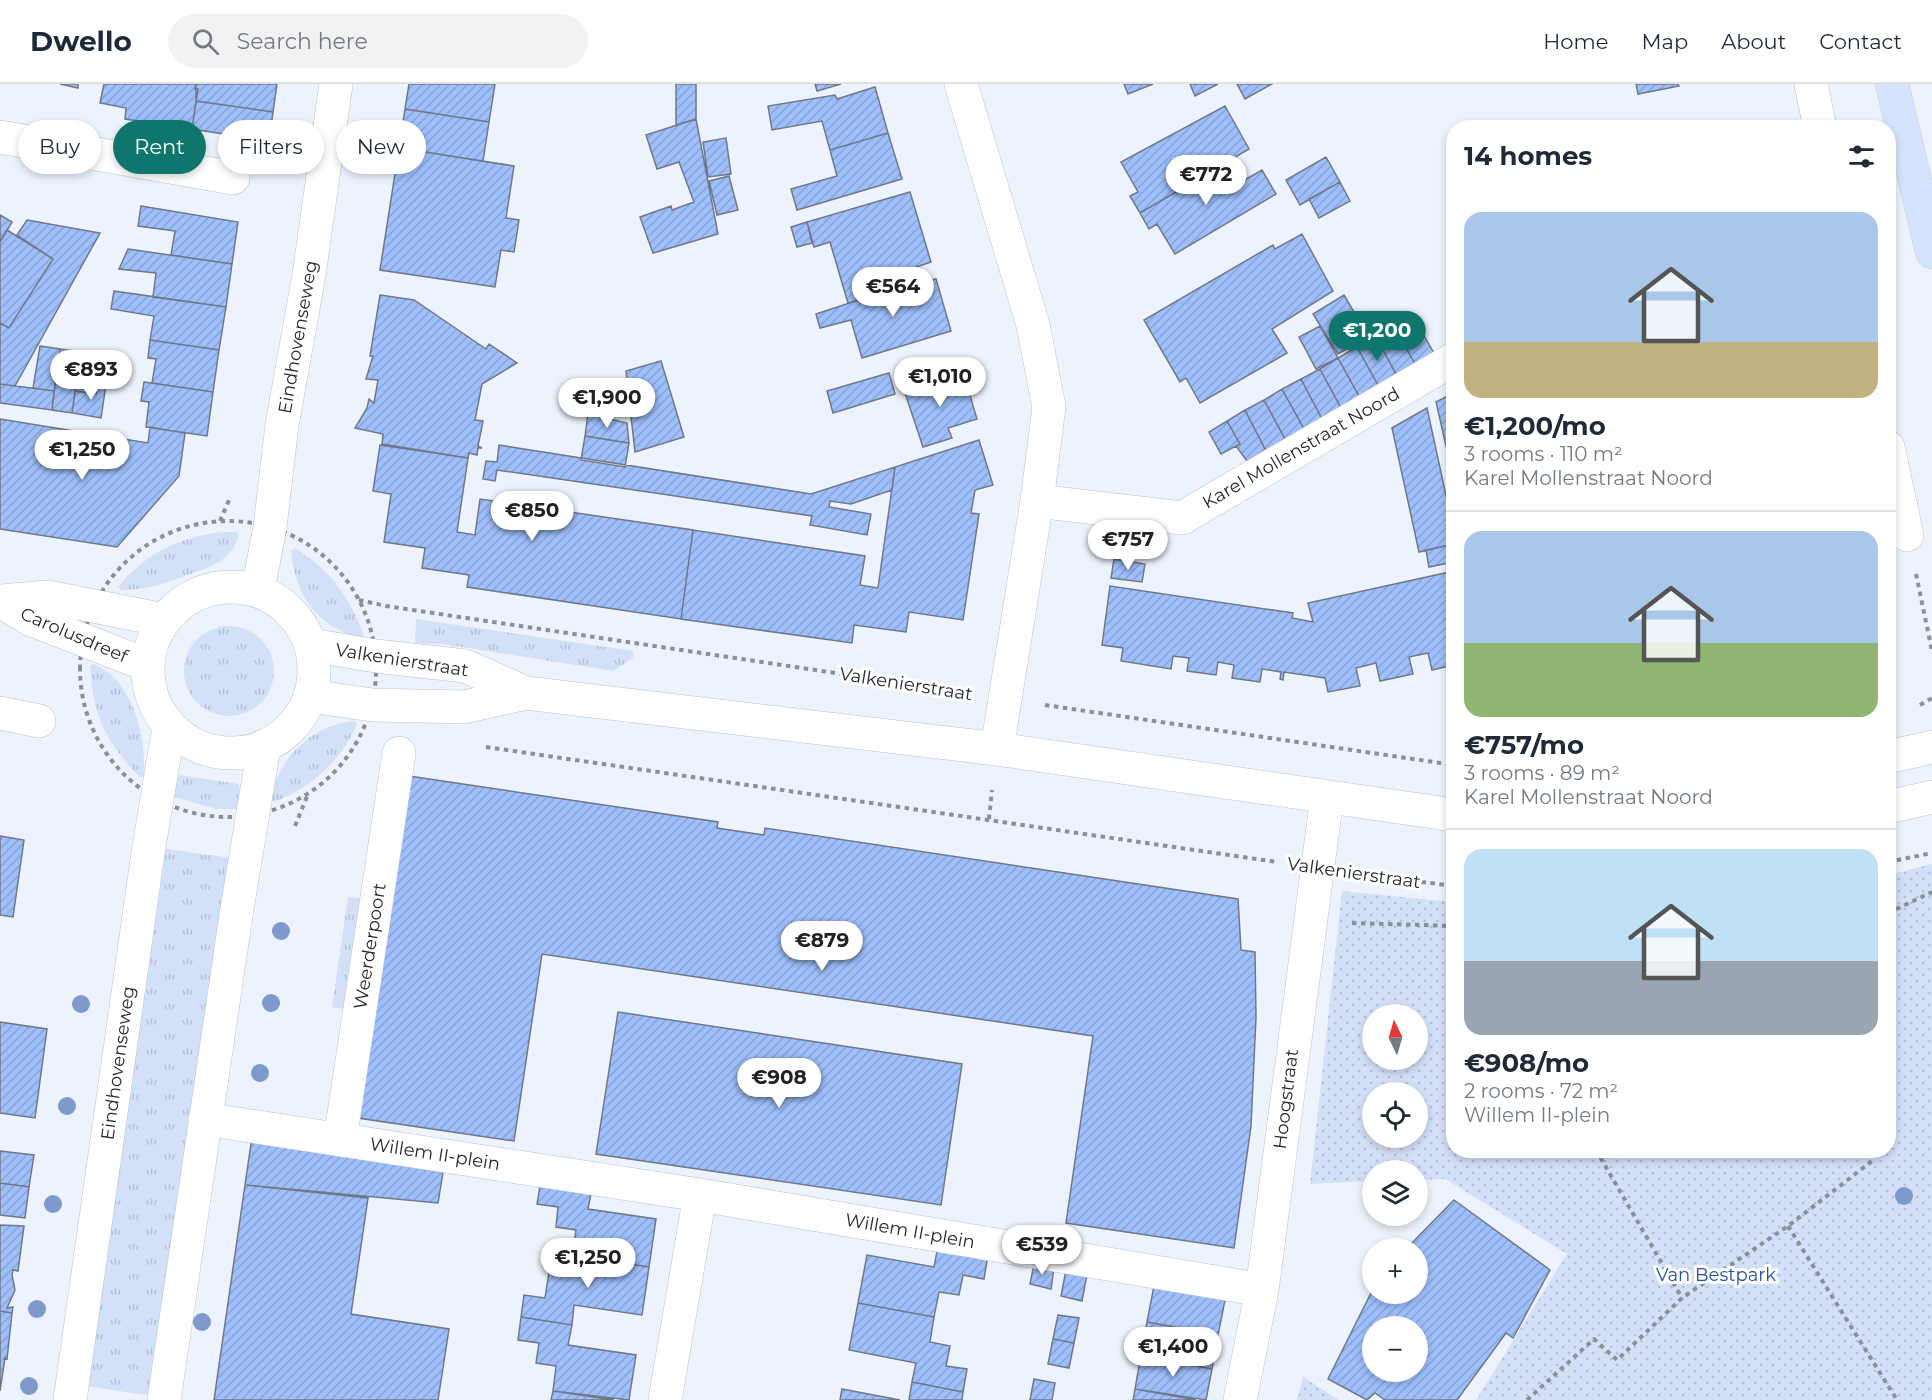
<!DOCTYPE html>
<html lang="en">
<head>
<meta charset="utf-8">
<style>
  body { margin:0; font-family:Montserrat,sans-serif; background:#f2f2f3; color:#1f2937; height:100vh; display:flex; flex-direction:column; font-size:22px; white-space:nowrap }
  * { box-sizing:border-box; margin:0 }
  p { font-size:20px; color:#747a83 }
  .icon { flex:none; width:33px; height:33px; fill:none; stroke:currentColor; stroke-width:2; stroke-linecap:round; stroke-linejoin:round }
  .map { position:relative; flex:1; overflow:hidden }
  .side { position:absolute; left:1446px; top:36px; width:450px; height:1038px; display:flex; flex-direction:column; background:#fff; border-radius:24px; box-shadow:0 3px 9px #0003 }
  .side>* { flex:none }
  .hud { position:absolute; left:18px; top:36px; width:570px; height:54px; display:flex; gap:12px }
  .needle { width:39px; rotate:355deg }
  .controls { position:absolute; left:1362px; top:920px; display:grid; gap:12px }
  .controls a { display:grid; place-items:center; width:66px; height:66px; border-radius:50%; background:#fff; box-shadow:0 3px 9px #0003; font-size:30px }
  .price { position:absolute; translate:-50% -51px; padding:0 14px; border-radius:21px; background:#fff; color:#222; font-size:20px; line-height:39px; filter:drop-shadow(0 2px 3px #0008) }
  .price::after { content:''; position:absolute; left:50%; top:36px; width:18px; height:14px; margin-left:-9px; background:inherit; clip-path:polygon(0 0,100% 0,50% 100%) }
  .price.current { background:#0f766e; color:#fff }
  ul { padding:0; list-style:none }
  li { display:grid; align-content:center; gap:12px; height:318px; padding:0 18px }
  li+li { border-top:2px solid #e0e1e3 }
  li span { display:grid; place-items:center; height:186px; border-radius:18px; color:#555 }
  li>.icon { margin-inline-start:auto }
  span .icon { width:108px; height:108px; fill:#fffc; stroke-width:1 }
  li b { font-size:26px }
  h2 { display:flex; justify-content:space-between; align-items:center; height:72px; padding:0 18px; font-size:26px }
  .tag { padding:0 21px; border-radius:27px; background:#fff; box-shadow:0 3px 9px #0003; font-size:21px; line-height:54px }
  .tag.current { background:#0f766e; color:#fff }
  header { display:flex; align-items:center; gap:36px; box-sizing:border-box; height:84px; padding:0 30px; background:#fff; border-bottom:2px solid #e0e1e3 }
  header strong { font-size:28px }
  nav { display:flex; gap:33px; margin-inline-start:auto; font-size:21px }
  .search { width:420px; height:54px; background:#f2f2f3; display:flex; align-items:center; gap:15px; box-sizing:border-box; padding:0 21px; border-radius:33px; color:#747a83; font-size:22px }
  .map>svg:first-child { display:block }
  .grass { fill:url(#grass-tufts) }
  .park { fill:url(#park-dots); fill-rule:evenodd }
  .building { fill:url(#building-hatch); stroke:#707887; stroke-width:1.5; fill-rule:evenodd }
  .lines { fill:none; stroke-linecap:round; stroke-linejoin:round }
  .minor-casing { stroke:#b9c2d3; stroke-width:34 }
  .major-casing { stroke:#cfd0d1; stroke-width:34 }
  .path { stroke:#8b8f98; stroke-width:4; stroke-dasharray:4.5 4.5; stroke-linecap:butt }
  .minor { stroke:#fff; stroke-width:33 }
  .major { stroke:#d5e3fd; stroke-width:33 }
  .tree { fill:#7f99cd }
  .labels { text-anchor:middle; dominant-baseline:central; stroke-width:6; stroke-linejoin:round; paint-order:stroke }
  .street-label { font-size:18px; fill:#25282f; stroke:#fff }
  .park-label { font-size:18px; fill:#2550a5; stroke:#fff }
</style>
</head>
<body>
<header>
<strong>Dwello</strong>
<div class="search"><svg class="icon" aria-label="search" viewBox="0 0 24 24"><circle cx="10" cy="10" r="6"/><path d="M15 15l6 6"/></svg>Search here</div>
<nav><a>Home</a><a>Map</a><a>About</a><a>Contact</a></nav>
</header>
<div class="map">
<svg width="1932" height="1316" viewBox="0 0 1932 1316">
  <defs>
    <pattern id="grass-tufts" width="24" height="20" patternUnits="userSpaceOnUse" patternTransform="scale(1.5)"><rect width="24" height="20" fill="#d4e0f8"/><path d="M3 7l-1-3M5 7V3M7 7l1-3M15 17l-1-3M17 17v-4M19 17l1-3" fill="none" stroke="#b6c0d5"/></pattern>
    <pattern id="park-dots" width="8" height="8" patternUnits="userSpaceOnUse" patternTransform="scale(1.5)"><rect width="8" height="8" fill="#d4e0f8"/><path d="M2 2h.1M6 6h.1" fill="none" stroke="#b6c0d5" stroke-width="1.8" stroke-linecap="round"/></pattern>
    <pattern id="building-hatch" width="6" height="6" patternUnits="userSpaceOnUse" patternTransform="scale(1.5)"><rect width="6" height="6" fill="#9ebffb"/><path d="M-1 1l2-2M0 6l6-6M5 7l2-2" fill="none" stroke="#88a4d7"/></pattern>
  </defs>
  <rect width="100%" height="100%" fill="#edf3fd"/>
  <!-- grass -->
  <path class="grass" d="M 222,448 L 237,448 L 239,452 C 231,477 212,482 190,490 C 166,499 148,506 122,506 L 118,503 C 146,469 179,453 222,448 Z
    M 295,464 C 329,485 351,514 364,552 L 361,555 C 315,540 296,513 291,467 Z
    M 416,535 L 633,567 L 633,574 L 613,587 L 443,560 L 415,559 Z
    M184 587a45 45 0 1 1 90 0a45 45 0 1 1-90 0Z
    M 94,580 C 134,598 146,652 144,691 L 141,694 C 105,658 93,631 90,581 Z
    M 355,637 L 357,640 C 342,676 309,706 273,718 L 270,715 C 279,674 311,641 355,637 Z
    M 180,691 L 239,700 L 239,723 L 237,725 L 216,725 L 174,713 L 176,696 Z
    M 166,765 L 231,774 L 151,1312 L 87,1302 Z
    M 348,813 L 368,815 L 351,926 L 332,923 Z"/>
  <!-- park -->
  <path class="park" d="M 1932,780 L 1932,1316 L 1476,1316 L 1567,1170 L 1445,1095 L 1418,1096 L 1418,1086 L 1372,1086 L 1372,1097 L 1310,1100 L 1342,807 L 1453,818 L 1454,1066 L 1888,1066 L 1889,791 ZM 1372,930 L 1418,930 L 1418,975 L 1372,975 ZM 1372,1008 L 1418,1008 L 1418,1053 L 1372,1053 Z
    M 1303,1293 L 1339,1316 L 1297,1316 Z"/>
  <!-- building -->
  <path class="building" d="M 60,0 L 78,0 L 78,4 Z
    M 104,0 L 196,0 L 195,5 L 198,5 L 192,45 L 125,35 L 126,24 L 100,19 Z
    M 196,0 L 277,0 L 273,28 L 196,17 Z
    M 409,0 L 495,0 L 489,38 L 405,25 Z
    M 676,0 L 696,0 L 696,35 L 676,41 Z
    M 815,0 L 841,0 L 817,7 Z
    M 1124,0 L 1153,0 L 1128,10 Z
    M 1190,0 L 1218,0 L 1195,12 Z
    M 1237,0 L 1272,0 L 1245,15 Z
    M 1636,0 L 1678,0 L 1679,2 L 1638,10 Z
    M 875,3 L 888,49 L 830,66 L 822,37 L 772,46 L 768,22 L 835,11 L 837,15 Z
    M 196,17 L 273,28 L 270,51 L 263,56 L 192,45 Z
    M 1225,22 L 1249,65 L 1140,129 L 1130,112 L 1138,108 L 1121,78 Z
    M 405,25 L 489,38 L 483,77 L 399,64 Z
    M 696,35 L 718,150 L 653,169 L 640,133 L 671,122 L 672,126 L 694,118 L 679,78 L 657,85 L 646,51 Z
    M 888,49 L 902,95 L 797,126 L 791,105 L 837,92 L 830,66 Z
    M 726,54 L 731,90 L 708,93 L 703,58 Z
    M 399,64 L 514,82 L 506,134 L 519,136 L 514,168 L 501,166 L 495,203 L 380,186 Z
    M 1326,73 L 1340,98 L 1300,121 L 1286,96 Z
    M 1224,80 L 1236,101 L 1262,86 L 1276,110 L 1175,170 L 1157,140 L 1149,145 L 1140,129 Z
    M 729,92 L 738,126 L 717,131 L 709,97 Z
    M 1340,98 L 1350,117 L 1319,134 L 1309,115 Z
    M 910,108 L 931,178 L 908,186 L 914,202 L 848,219 L 830,158 L 814,163 L 807,138 Z
    M 141,122 L 238,138 L 232,180 L 171,171 L 175,147 L 138,142 Z
    M 0,131 L 12,138 L 0,158 Z
    M 27,136 L 100,149 L 15,302 L 0,300 L 0,239 L 9,244 L 53,175 L 17,151 Z
    M 807,138 L 812,159 L 797,163 L 791,143 Z
    M 7,146 L 53,175 L 9,244 L 0,239 L 0,158 Z
    M 1302,150 L 1333,207 L 1272,245 L 1287,269 L 1200,319 L 1186,294 L 1180,298 L 1144,236 L 1273,161 L 1275,165 Z
    M 128,165 L 232,180 L 226,223 L 153,213 L 156,189 L 119,185 Z
    M 936,195 L 951,247 L 862,274 L 851,236 L 820,244 L 816,230 L 877,210 Z
    M 114,207 L 226,223 L 219,266 L 150,256 L 154,232 L 111,225 Z
    M 380,211 L 414,216 L 486,265 L 489,260 L 517,279 L 482,300 L 475,336 L 483,337 L 478,362 L 482,364 L 478,364 L 477,371 L 469,369 L 468,374 L 382,360 L 383,350 L 355,344 L 367,324 L 369,315 L 374,319 L 378,296 L 366,295 L 373,272 L 370,272 Z
    M 1344,211 L 1368,252 L 1338,270 L 1313,230 Z
    M 1413,232 L 1435,271 L 1416,282 L 1394,242 Z
    M 1320,242 L 1338,274 L 1316,285 L 1299,253 Z
    M 1394,242 L 1416,282 L 1397,292 L 1376,253 Z
    M 1376,253 L 1397,292 L 1379,303 L 1357,263 Z
    M 150,256 L 219,266 L 213,308 L 152,299 L 156,275 L 148,274 Z
    M 40,262 L 60,265 L 54,307 L 33,304 Z
    M 1357,263 L 1379,303 L 1360,314 L 1338,274 Z
    M 60,265 L 81,268 L 72,329 L 52,326 Z
    M 81,268 L 102,271 L 96,310 L 75,307 Z
    M 101,273 L 128,278 L 125,295 L 98,291 Z
    M 1338,274 L 1360,314 L 1341,324 L 1320,285 Z
    M 661,277 L 684,353 L 635,368 L 626,287 Z
    M 1320,285 L 1341,324 L 1322,335 L 1301,295 Z
    M 963,288 L 977,335 L 948,344 L 952,354 L 923,363 L 904,306 Z
    M 889,289 L 895,310 L 833,329 L 827,307 Z
    M 98,291 L 107,294 L 101,334 L 72,329 L 75,307 L 96,310 Z
    M 1301,295 L 1322,335 L 1304,345 L 1282,305 Z
    M 144,298 L 213,308 L 207,352 L 146,343 L 149,318 L 141,317 Z
    M 0,300 L 54,307 L 52,326 L 0,319 Z
    M 1282,305 L 1304,345 L 1285,355 L 1264,316 Z
    M 1454,309 L 1454,397 L 1436,318 Z
    M 1264,316 L 1285,355 L 1266,367 L 1245,326 Z
    M 1427,324 L 1454,448 L 1454,460 L 1419,468 L 1392,344 Z
    M 1245,326 L 1266,367 L 1247,377 L 1236,362 L 1240,360 L 1227,337 Z
    M 588,330 L 627,339 L 629,359 L 585,352 Z
    M 0,335 L 148,359 L 150,343 L 185,349 L 179,392 L 117,463 L 0,445 Z
    M 1227,337 L 1240,360 L 1221,370 L 1209,348 Z
    M 585,352 L 629,359 L 625,383 L 581,376 Z
    M 979,356 L 993,401 L 975,406 L 971,429 L 979,430 L 963,536 L 909,528 L 906,548 L 854,541 L 852,559 L 681,535 L 693,446 L 865,472 L 860,501 L 878,504 L 895,383 Z
    M 380,361 L 468,374 L 457,448 L 475,451 L 480,415 L 693,446 L 681,535 L 467,503 L 469,491 L 422,484 L 425,464 L 384,458 L 391,410 L 373,407 Z
    M 499,361 L 811,410 L 895,383 L 892,406 L 851,420 L 830,417 L 829,423 L 871,430 L 867,451 L 810,441 L 812,432 L 497,386 L 495,397 L 483,395 L 486,377 L 497,378 Z
    M 1454,460 L 1454,478 L 1429,483 L 1426,466 Z
    M 1114,475 L 1145,480 L 1142,498 L 1111,494 Z
    M 1454,487 L 1454,581 L 1432,586 L 1428,569 L 1409,573 L 1413,590 L 1380,597 L 1376,579 L 1356,584 L 1360,602 L 1328,608 L 1325,594 L 1284,588 L 1283,596 L 1280,595 L 1281,588 L 1262,585 L 1260,598 L 1232,594 L 1234,581 L 1218,578 L 1216,591 L 1187,587 L 1189,574 L 1173,572 L 1171,585 L 1121,577 L 1123,564 L 1102,561 L 1110,502 L 1293,529 L 1292,534 L 1313,538 L 1308,519 Z
    M 409,692 L 718,738 L 717,744 L 764,751 L 765,744 L 1238,815 L 1241,866 L 1255,868 L 1256,933 L 1251,1042 L 1234,1164 L 1066,1139 L 1093,952 L 542,870 L 514,1057 L 358,1034 Z
    M 0,752 L 24,756 L 13,833 L 0,831 Z
    M 618,928 L 962,980 L 941,1121 L 596,1070 Z
    M 0,938 L 47,945 L 35,1034 L 0,1029 Z
    M 252,1053 L 444,1082 L 438,1119 L 245,1101 Z
    M 0,1067 L 34,1071 L 29,1103 L 0,1099 Z
    M 541,1096 L 592,1104 L 588,1125 L 656,1135 L 649,1183 L 572,1172 L 576,1146 L 556,1143 L 558,1123 L 537,1120 Z
    M 0,1099 L 29,1103 L 25,1134 L 0,1131 Z
    M 245,1101 L 368,1114 L 351,1230 L 449,1245 L 438,1316 L 214,1316 Z
    M 1454,1116 L 1550,1186 L 1513,1254 L 1506,1249 L 1457,1316 L 1385,1316 L 1375,1309 L 1367,1316 L 1328,1295 L 1372,1207 L 1418,1209 L 1418,1164 L 1407,1164 ZM 1372,1242 L 1418,1242 L 1418,1287 L 1372,1287 Z
    M 0,1141 L 24,1142 L 18,1187 L 13,1186 L 12,1191 L 15,1206 L 7,1224 L 13,1223 L 12,1229 L 0,1227 Z
    M 938,1162 L 988,1171 L 984,1195 L 963,1191 L 959,1211 L 939,1208 L 934,1233 L 858,1219 L 867,1171 L 934,1183 Z
    M 552,1169 L 649,1183 L 642,1231 L 574,1221 L 572,1241 L 521,1233 L 524,1211 L 545,1214 Z
    M 1034,1180 L 1054,1184 L 1051,1205 L 1030,1200 Z
    M 1066,1186 L 1087,1190 L 1082,1217 L 1061,1212 Z
    M 1154,1202 L 1225,1216 L 1218,1251 L 1147,1238 Z
    M 858,1219 L 934,1233 L 930,1258 L 950,1262 L 946,1282 L 967,1285 L 963,1308 L 912,1298 L 916,1279 L 849,1266 Z
    M 0,1227 L 12,1229 L 7,1275 L 5,1274 L 0,1307 Z
    M 1058,1231 L 1079,1234 L 1074,1259 L 1053,1255 Z
    M 521,1233 L 572,1241 L 568,1261 L 636,1271 L 629,1316 L 553,1307 L 556,1282 L 536,1279 L 539,1259 L 518,1256 Z
    M 1147,1238 L 1218,1251 L 1212,1285 L 1141,1271 Z
    M 1053,1255 L 1074,1259 L 1069,1284 L 1048,1280 Z
    M 1141,1271 L 1212,1285 L 1206,1316 L 1135,1305 Z
    M 1034,1295 L 1055,1299 L 1052,1316 L 1030,1316 Z
    M 912,1298 L 963,1308 L 962,1316 L 909,1316 Z
    M 842,1305 L 900,1316 L 840,1316 Z
    M 1135,1305 L 1196,1316 L 1133,1316 Z
    M 553,1307 L 614,1316 L 551,1316 Z"/>
  <g class="lines">
    <!-- minor casing -->
    <g class="minor-casing">
      <path id="minor" d="M 961,0 L 1033,241 L 1049,323 L 1037,417 L 997,665
        M 1811,0 L 1820,44
        M 0,53 L 233,94
        M 1888,363 L 1907,451
        M 1037,417 L 1182,434 L 1454,275
        M148 586a83 83 0 1 1 166 0a83 83 0 1 1-166 0Z
        M 258,506 L 270,443 L 282,341 L 309,191 L 336,0
        M 0,517 L 48,513 L 164,536
        M 2,518 L 32,536 L 147,581
        M 311,561 L 376,572 L 465,582 L 526,609 L 997,665 L 1454,731
        M 311,612 L 372,621 L 464,623 L 526,609
        M 0,629 L 39,637
        M 1888,673 L 1932,663
        M 1888,723 L 1932,713
        M 205,1035 L 700,1111 L 1262,1206
        M 340,1056 L 399,669
        M 70,1316 L 148,769 L 169,643
        M 164,1316 L 237,825 L 264,663
        M 665,1316 L 700,1111
        M 1240,1316 L 1262,1206 L 1327,713"/>
    </g>
    <!-- major casing -->
    <g class="major-casing">
      <path id="major" d="M 1892,0 L 1932,168"/>
    </g>
    <!-- path -->
    <path class="path" d="M 220,437 L 229,416
      M80 585a148 148 0 1 1 296 0a148 148 0 1 1-296 0Z
      M 1916,490 L 1932,567
      M 359,516 L 386,522 L 963,608
      M 1045,621 L 1454,681
      M 1920,621 L 1932,614
      M 486,663 L 1277,778
      M 989,735 L 992,706
      M 295,742 L 308,710
      M 1888,778 L 1932,769
      M 1359,790 L 1454,802
      M 1888,829 L 1932,808
      M 1352,839 L 1454,842
      M 1596,1066 L 1682,1214
      M 1788,1142 L 1897,1316
      M 1527,1316 L 1594,1255 L 1617,1276 L 1682,1214 L 1788,1142 L 1872,1077 L 1869,1066"/>
    <!-- minor -->
    <use href="#minor" class="minor"/>
    <!-- major -->
    <use href="#major" class="major"/>
  </g>
  <!-- trees -->
  <g class="tree">
    <circle cx="281" cy="847" r="9"/>
    <circle cx="271" cy="919" r="9"/>
    <circle cx="81" cy="920" r="9"/>
    <circle cx="260" cy="989" r="9"/>
    <circle cx="67" cy="1022" r="9"/>
    <circle cx="1904" cy="1112" r="9"/>
    <circle cx="53" cy="1120" r="9"/>
    <circle cx="37" cy="1225" r="9"/>
    <circle cx="202" cy="1238" r="9"/>
    <circle cx="29" cy="1302" r="9"/>
  </g>
  <g class="labels">
    <!-- street labels -->
    <g class="street-label">
      <text transform="translate(298 253) rotate(-80)">Eindhovenseweg</text>
      <text transform="translate(1301 364) rotate(-30)">Karel Mollenstraat Noord</text>
      <text transform="translate(74 551) rotate(23)">Carolusdreef</text>
      <text transform="translate(402 576) rotate(9)">Valkenierstraat</text>
      <text transform="translate(906 600) rotate(9)">Valkenierstraat</text>
      <text transform="translate(1354 789) rotate(8)">Valkenierstraat</text>
      <text transform="translate(370 862) rotate(-81)">Weerderpoort</text>
      <text transform="translate(118 979) rotate(-82)">Eindhovenseweg</text>
      <text transform="translate(1286 1015) rotate(-83)">Hoogstraat</text>
      <text transform="translate(435 1070) rotate(9)">Willem II-plein</text>
      <text transform="translate(910 1147) rotate(10)">Willem II-plein</text>
    </g>
    <!-- park labels -->
    <g class="park-label">
      <text x="1716" y="1191">Van Bestpark</text>
    </g>
  </g>
</svg>
<div class="controls">
<a><svg class="needle" viewBox="-14 -14 28 28"><path d="M0-13l5 13h-10z" fill="#e53935"/><path d="M0 13l5-13h-10z" fill="#747a83"/></svg></a>
<a><svg class="icon" aria-label="locate" viewBox="0 0 24 24"><circle cx="12" cy="12" r="6"/><path d="M12 2v4M12 18v4M2 12h4M18 12h4"/></svg></a>
<a><svg class="icon" aria-label="layers" viewBox="0 0 24 24"><path d="M12 4l9 5-9 5-9-5zM3 14l9 5 9-5"/></svg></a>
<a>+</a>
<a>−</a>
</div>
<b class="price" style="left:1206px;top:122px">€772</b>
<b class="price" style="left:893px;top:234px">€564</b>
<b class="price current" style="left:1377px;top:278px">€1,200</b>
<b class="price" style="left:91px;top:317px">€893</b>
<b class="price" style="left:940px;top:324px">€1,010</b>
<b class="price" style="left:607px;top:345px">€1,900</b>
<b class="price" style="left:82px;top:397px">€1,250</b>
<b class="price" style="left:532px;top:458px">€850</b>
<b class="price" style="left:1128px;top:487px">€757</b>
<b class="price" style="left:822px;top:888px">€879</b>
<b class="price" style="left:779px;top:1025px">€908</b>
<b class="price" style="left:1042px;top:1192px">€539</b>
<b class="price" style="left:588px;top:1205px">€1,250</b>
<b class="price" style="left:1173px;top:1294px">€1,400</b>
<div class="hud">
<a class="tag">Buy</a>
<a class="tag current">Rent</a>
<a class="tag">Filters</a>
<a class="tag">New</a>
</div>
<section class="side">
<h2>14 homes<svg class="icon" aria-label="filters" viewBox="0 0 24 24"><path d="M4 7h16M4 17h16"/><circle cx="9" cy="7" r="2"/><circle cx="15" cy="17" r="2"/></svg></h2>
<ul>
<li><span style="background:linear-gradient(#a9c7e8 70%,#c2b280 0)"><svg class="icon" aria-label="home" viewBox="0 0 24 24"><path d="M3 11l9-7 9 7M6 9v11h12V9"/></svg></span><div><b>€1,200/mo</b><p>3 rooms · 110 m²</p><p>Karel Mollenstraat Noord</p></div></li>
<li><span style="background:linear-gradient(#a9c7e8 60%,#8fb573 0)"><svg class="icon" aria-label="home" viewBox="0 0 24 24"><path d="M3 11l9-7 9 7M6 9v11h12V9"/></svg></span><div><b>€757/mo</b><p>3 rooms · 89 m²</p><p>Karel Mollenstraat Noord</p></div></li>
<li><span style="background:linear-gradient(#bfe0f5 60%,#9aa5b1 0)"><svg class="icon" aria-label="home" viewBox="0 0 24 24"><path d="M3 11l9-7 9 7M6 9v11h12V9"/></svg></span><div><b>€908/mo</b><p>2 rooms · 72 m²</p><p>Willem II-plein</p></div></li>
</ul>
</section>
</div>
</body>
</html>
